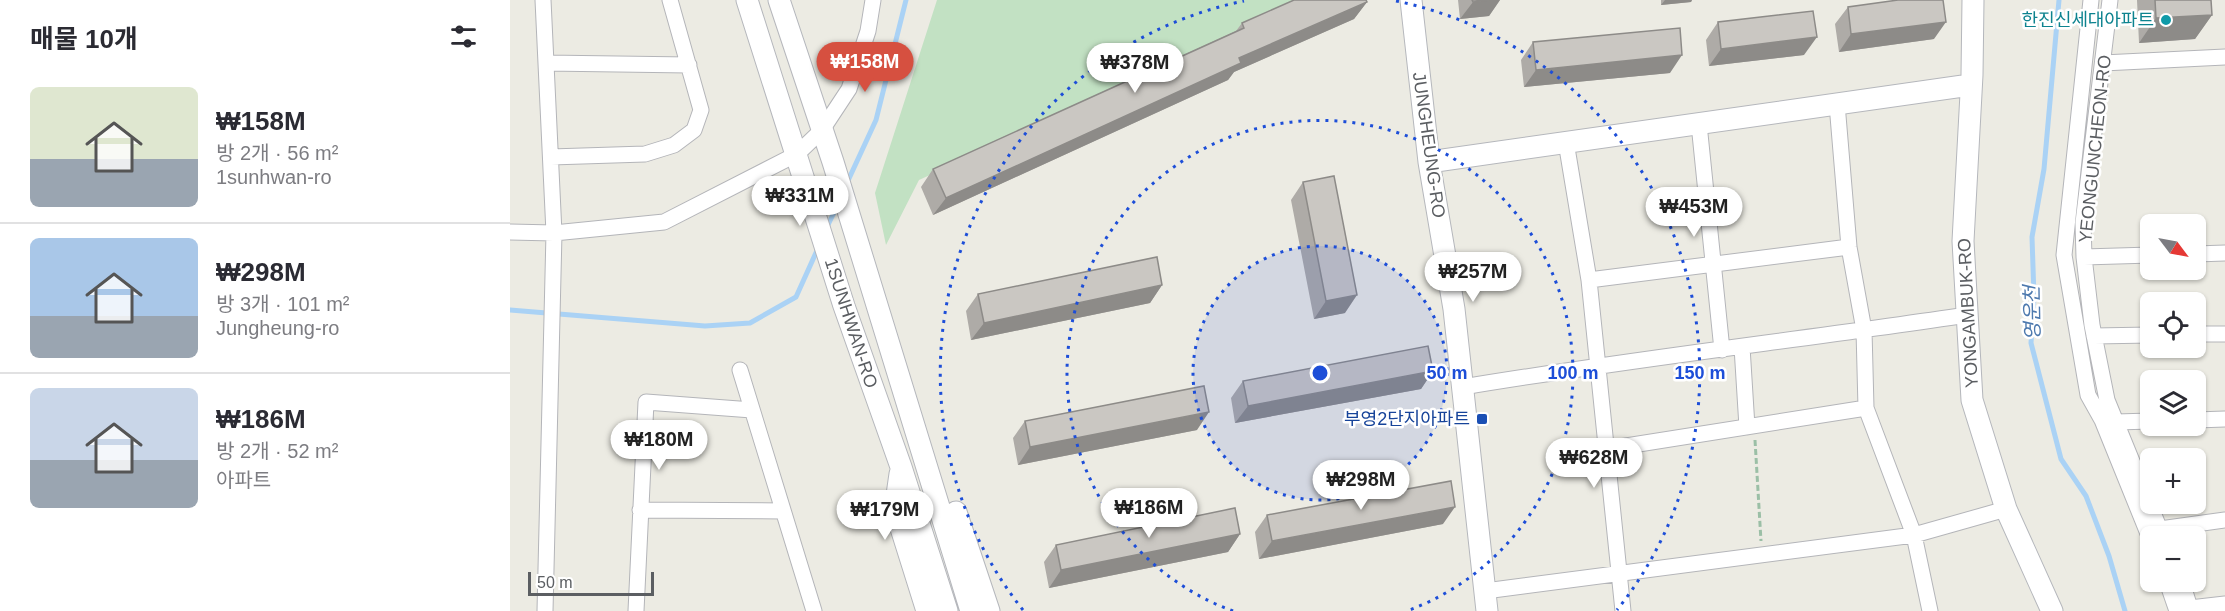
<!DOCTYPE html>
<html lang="ko">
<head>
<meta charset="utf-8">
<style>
  body { margin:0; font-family:Arial,"Noto Sans KR",sans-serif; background:#f7f7f7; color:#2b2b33; height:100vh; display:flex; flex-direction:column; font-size:22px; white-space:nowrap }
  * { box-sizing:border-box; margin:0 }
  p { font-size:20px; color:#7c7c81 }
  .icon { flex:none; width:33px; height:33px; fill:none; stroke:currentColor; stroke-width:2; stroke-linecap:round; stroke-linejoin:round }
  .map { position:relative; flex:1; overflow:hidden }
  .drawer { display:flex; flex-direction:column; background:#fff; width:510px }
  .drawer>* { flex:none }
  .needle { width:39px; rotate:122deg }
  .fabs { position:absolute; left:1630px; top:214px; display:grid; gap:12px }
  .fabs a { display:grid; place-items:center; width:66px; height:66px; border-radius:9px; background:#fff; box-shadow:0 2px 4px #0004; font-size:30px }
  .scale { position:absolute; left:18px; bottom:15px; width:126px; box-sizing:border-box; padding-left:6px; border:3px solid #5b5e62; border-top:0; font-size:16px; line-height:21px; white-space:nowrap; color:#5b5e62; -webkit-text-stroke:4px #fff; paint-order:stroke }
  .price { position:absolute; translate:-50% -51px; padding:0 14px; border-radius:21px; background:#fff; color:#222; font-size:20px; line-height:39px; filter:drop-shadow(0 2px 3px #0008) }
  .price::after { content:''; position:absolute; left:50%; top:36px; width:18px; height:14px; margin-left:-9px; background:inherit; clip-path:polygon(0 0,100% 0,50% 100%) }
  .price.selected { background:#d65040; color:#fff }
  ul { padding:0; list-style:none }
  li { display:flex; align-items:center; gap:18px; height:150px; padding:0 30px }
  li+li { border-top:2px solid #e1e1e2 }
  li span { display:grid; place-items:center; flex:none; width:168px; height:120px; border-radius:9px; color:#555 }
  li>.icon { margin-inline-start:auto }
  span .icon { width:72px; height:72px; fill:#fffc; stroke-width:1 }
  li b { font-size:26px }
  h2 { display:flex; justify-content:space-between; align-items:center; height:72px; padding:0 30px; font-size:26px }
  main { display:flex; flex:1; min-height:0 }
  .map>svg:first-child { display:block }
  .green { fill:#c2e1c3 }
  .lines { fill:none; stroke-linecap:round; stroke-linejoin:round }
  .stream { stroke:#aad2f5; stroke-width:5 }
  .street-casing { stroke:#b4b5b9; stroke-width:17 }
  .secondary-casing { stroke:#b5b7bc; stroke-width:23 }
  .path { stroke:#9bbfa6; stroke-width:3; stroke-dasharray:6 3; stroke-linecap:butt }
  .street { stroke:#fff; stroke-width:15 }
  .secondary { stroke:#fff; stroke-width:21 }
  .wall { fill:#aeaba7 }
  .shaded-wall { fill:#8d8b88 }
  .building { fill:#cac7c2; stroke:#8d8b88; stroke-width:1.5 }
  .ring { fill:none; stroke:#1d4ed8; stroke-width:3; stroke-dasharray:3 6 }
  .culture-dot { fill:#0f9aa8; stroke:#fff; stroke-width:2 }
  .transit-dot { fill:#1a4fb4; stroke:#fff; stroke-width:2 }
  .labels { text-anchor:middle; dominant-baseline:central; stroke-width:5; stroke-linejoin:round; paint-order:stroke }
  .culture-label { font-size:18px; fill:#0d838f; stroke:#fff; text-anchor:end }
  .street-label { font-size:18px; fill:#5b5e62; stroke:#fff }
  .transit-label { font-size:18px; fill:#164399; stroke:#fff; text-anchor:end }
  .water-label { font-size:20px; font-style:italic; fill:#4d79ae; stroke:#fff }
  .centre { fill:#1d4ed8; stroke:#fff; stroke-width:3 }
  .ring-label { font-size:18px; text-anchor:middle; font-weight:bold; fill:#1d4ed8; stroke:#fff; stroke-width:5; stroke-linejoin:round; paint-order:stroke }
</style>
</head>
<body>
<main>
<section class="drawer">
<h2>매물 10개<svg class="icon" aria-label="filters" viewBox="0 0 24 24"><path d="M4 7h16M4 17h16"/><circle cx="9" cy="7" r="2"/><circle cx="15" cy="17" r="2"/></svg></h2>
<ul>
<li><span style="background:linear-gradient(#dfe7d0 60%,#9aa5b1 0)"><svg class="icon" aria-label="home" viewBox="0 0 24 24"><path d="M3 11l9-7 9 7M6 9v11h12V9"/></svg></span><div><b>₩158M</b><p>방 2개 · 56 m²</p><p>1sunhwan-ro</p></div></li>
<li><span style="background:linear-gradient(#a9c7e8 65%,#9aa5b1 0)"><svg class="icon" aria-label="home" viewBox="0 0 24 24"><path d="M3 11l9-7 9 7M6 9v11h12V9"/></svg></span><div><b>₩298M</b><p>방 3개 · 101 m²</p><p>Jungheung-ro</p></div></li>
<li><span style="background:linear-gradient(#c9d6e8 60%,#9aa5b1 0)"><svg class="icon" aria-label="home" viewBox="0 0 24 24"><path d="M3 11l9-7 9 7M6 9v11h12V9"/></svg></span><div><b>₩186M</b><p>방 2개 · 52 m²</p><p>아파트</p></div></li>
</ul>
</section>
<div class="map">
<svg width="1715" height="611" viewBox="0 0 1715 611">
  <rect width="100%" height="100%" fill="#ecebe3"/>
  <!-- green -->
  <path class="green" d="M 427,0 L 802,0 L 409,180 L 376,245 L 365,193 Z"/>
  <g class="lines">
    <!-- stream -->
    <path class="stream" d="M 1549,0 L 1534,169 L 1522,237 L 1524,297 L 1521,343 L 1551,459 L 1576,496 L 1599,556 L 1615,611
      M 336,185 L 366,120 L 396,0
      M 316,229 L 329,202
      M 0,310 L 195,326 L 240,323 L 286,297 L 309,246"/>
    <!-- street casing -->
    <g class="street-casing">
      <path id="street" d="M 33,0 L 44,233 L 35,611
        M 1581,0 L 1554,255 L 1578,395 L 1592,420 L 1641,541
        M 1600,0 L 1573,223 L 1574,257 L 1582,325 L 1597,400 L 1653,537
        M 36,63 L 179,65
        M 1593,63 L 1715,57
        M 1327,104 L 1339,247 L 1354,330 L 1356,408 L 1404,535 L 1420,611
        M 1189,124 L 1212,350
        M 1056,142 L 1079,280 L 1113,611
        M 41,157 L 135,154 L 164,145 L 184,130 L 191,110 L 160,0
        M 0,232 L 44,233 L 154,222 L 287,154 L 312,130 L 339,89 L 358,31 L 363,0
        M 1686,254 L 1715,253
        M 1574,257 L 1641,255
        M 1079,280 L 1339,247
        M 1686,334 L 1715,334
        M 1584,336 L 1641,335
        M 1232,347 L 1237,427
        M 230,370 L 304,611
        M 953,387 C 1120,359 1289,340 1457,315
        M 1686,420 L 1715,419
        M 1606,422 L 1641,421
        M 1097,449 L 1356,408
        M 130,510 L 273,511
        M 1650,529 L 1715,520
        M 1657,582 L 1667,611
        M 1672,582 L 1681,611
        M 975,591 L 1404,535 L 1496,509
        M 1680,608 L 1715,604
        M 126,611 L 136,402 L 242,410"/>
    </g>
    <!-- secondary casing -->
    <g class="secondary-casing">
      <path id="secondary" d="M 237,0 L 334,306 L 391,467 L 437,611
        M 269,0 L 323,162 L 461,611
        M 901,0 L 919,162 L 944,309 L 977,611
        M 1463,0 L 1462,75 L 1453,241 L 1462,400 L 1496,509 L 1542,611
        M 919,162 L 1460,85
        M 390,474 L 385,509 L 417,611
        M 446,512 L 479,611"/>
    </g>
    <!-- path -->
    <path class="path" d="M 1245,440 L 1251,541"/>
    <!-- street -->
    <use href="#street" class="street"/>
    <!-- secondary -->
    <use href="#secondary" class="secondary"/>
  </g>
  <!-- wall -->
  <path class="wall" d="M 948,0 L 990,0 L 979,16 L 950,19 Z
    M 1151,0 L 1182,0 L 1181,2 L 1151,5 Z
    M 1627,0 L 1701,0 L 1702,15 L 1685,39 L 1629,43 Z
    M 857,2 L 844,19 L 724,72 L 718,80 L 423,215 L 411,187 L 423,169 L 726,31 L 732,23 Z
    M 1338,7 L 1424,39 L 1329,52 L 1325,24 Z
    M 1208,22 L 1294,55 L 1199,66 L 1196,40 Z
    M 1023,42 L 1160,73 L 1014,87 L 1011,60 Z
    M 793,182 L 835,313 L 804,319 L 781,200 Z
    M 652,285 L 640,303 L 461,340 L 456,311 L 468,294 Z
    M 923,371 L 911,389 L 725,423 L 721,398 L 733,381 Z
    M 515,421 L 687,430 L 508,465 L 503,438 Z
    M 757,515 L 933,524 L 749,559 L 745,532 Z
    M 730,534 L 718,552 L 539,588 L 534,562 L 546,545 Z"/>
  <!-- shaded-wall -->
  <path class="shaded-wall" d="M 979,0 L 990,0 L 979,16 L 950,19 L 963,2 Z
    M 1155,0 L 1182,0 L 1181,2 L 1151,5 Z
    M 857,2 L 844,19 L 724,72 L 718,80 L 423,215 L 436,198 L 729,58 Z
    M 1702,15 L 1685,39 L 1629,43 L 1646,18 Z
    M 1436,22 L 1424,39 L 1329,52 L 1341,34 Z
    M 1307,37 L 1294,55 L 1199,66 L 1211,49 Z
    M 1172,55 L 1160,73 L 1014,87 L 1026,70 Z
    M 652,285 L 640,303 L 461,340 L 474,323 Z
    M 847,295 L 835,313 L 804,319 L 816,301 Z
    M 923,371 L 911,389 L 725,423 L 738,406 Z
    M 699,412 L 687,430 L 508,465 L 520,447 Z
    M 945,507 L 933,524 L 749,559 L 762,541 Z
    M 730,534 L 718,552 L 539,588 L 551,570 Z"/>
  <!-- building -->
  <path class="building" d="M 784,0 L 856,0 L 857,2 L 729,58 L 731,63 L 436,198 L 423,169 L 734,28 L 732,23 Z
    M 962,0 L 979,0 L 963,2 Z
    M 1388,0 L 1433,0 L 1436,22 L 1341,34 L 1338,7 Z
    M 1645,0 L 1701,0 L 1702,15 L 1646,18 Z
    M 1303,11 L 1307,37 L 1211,49 L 1208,22 Z
    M 1170,28 L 1172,55 L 1026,70 L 1023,42 Z
    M 824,176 L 847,295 L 816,301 L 793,182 Z
    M 647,257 L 652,285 L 474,323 L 468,294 Z
    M 918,346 L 923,371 L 738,406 L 733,381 Z
    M 694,386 L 699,412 L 520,447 L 515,421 Z
    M 941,481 L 945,507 L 762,541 L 757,515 Z
    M 725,508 L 730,534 L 551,570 L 546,545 Z"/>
  <!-- distance rings -->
  <circle cx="810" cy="373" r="127" fill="#1d4ed8" fill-opacity=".12"/>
  <g class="ring">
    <circle cx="810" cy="373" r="127"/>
    <path d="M723 611A253 253 0 1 1 897 611"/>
    <path d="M513 610A380 380 0 0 1 734 1M886 1A380 380 0 0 1 1107 610"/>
  </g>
  <!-- markers -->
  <circle class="culture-dot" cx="1656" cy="20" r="6"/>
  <rect class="transit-dot" x="966" y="413" width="12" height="12" rx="3"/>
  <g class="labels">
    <!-- culture labels -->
    <g class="culture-label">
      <text x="1644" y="20">한진신세대아파트</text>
    </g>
    <!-- street labels -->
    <g class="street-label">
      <text transform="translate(919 145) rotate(82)">JUNGHEUNG-RO</text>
      <text transform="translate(1585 149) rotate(-84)">YEONGUNCHEON-RO</text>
      <text transform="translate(1458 313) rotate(-93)">YONGAMBUK-RO</text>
      <text transform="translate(341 323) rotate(72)">1SUNHWAN-RO</text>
    </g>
    <!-- transit labels -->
    <g class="transit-label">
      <text x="960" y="419">부영2단지아파트</text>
    </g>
    <!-- water labels -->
    <g class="water-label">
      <text transform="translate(1522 313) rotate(-91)">영운천</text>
    </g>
  </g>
  <circle cx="810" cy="373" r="9" class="centre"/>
  <g class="ring-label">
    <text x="937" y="379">50 m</text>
    <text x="1063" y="379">100 m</text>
    <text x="1190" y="379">150 m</text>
  </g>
</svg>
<div class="fabs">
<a><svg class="needle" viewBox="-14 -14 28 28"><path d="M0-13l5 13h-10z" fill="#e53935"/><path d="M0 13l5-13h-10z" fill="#7c7c81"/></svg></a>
<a><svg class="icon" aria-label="locate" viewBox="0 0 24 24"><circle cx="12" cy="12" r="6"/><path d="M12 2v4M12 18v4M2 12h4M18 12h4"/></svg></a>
<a><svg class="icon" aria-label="layers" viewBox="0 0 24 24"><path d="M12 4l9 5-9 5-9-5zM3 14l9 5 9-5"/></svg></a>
<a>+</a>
<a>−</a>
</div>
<div class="scale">50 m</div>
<b class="price selected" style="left:355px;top:93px">₩158M</b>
<b class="price" style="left:625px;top:94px">₩378M</b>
<b class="price" style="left:290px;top:227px">₩331M</b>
<b class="price" style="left:1184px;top:238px">₩453M</b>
<b class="price" style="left:963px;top:303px">₩257M</b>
<b class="price" style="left:149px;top:471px">₩180M</b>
<b class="price" style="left:1084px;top:489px">₩628M</b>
<b class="price" style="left:851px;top:511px">₩298M</b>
<b class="price" style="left:639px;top:539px">₩186M</b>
<b class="price" style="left:375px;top:541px">₩179M</b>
</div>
</main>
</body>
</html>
